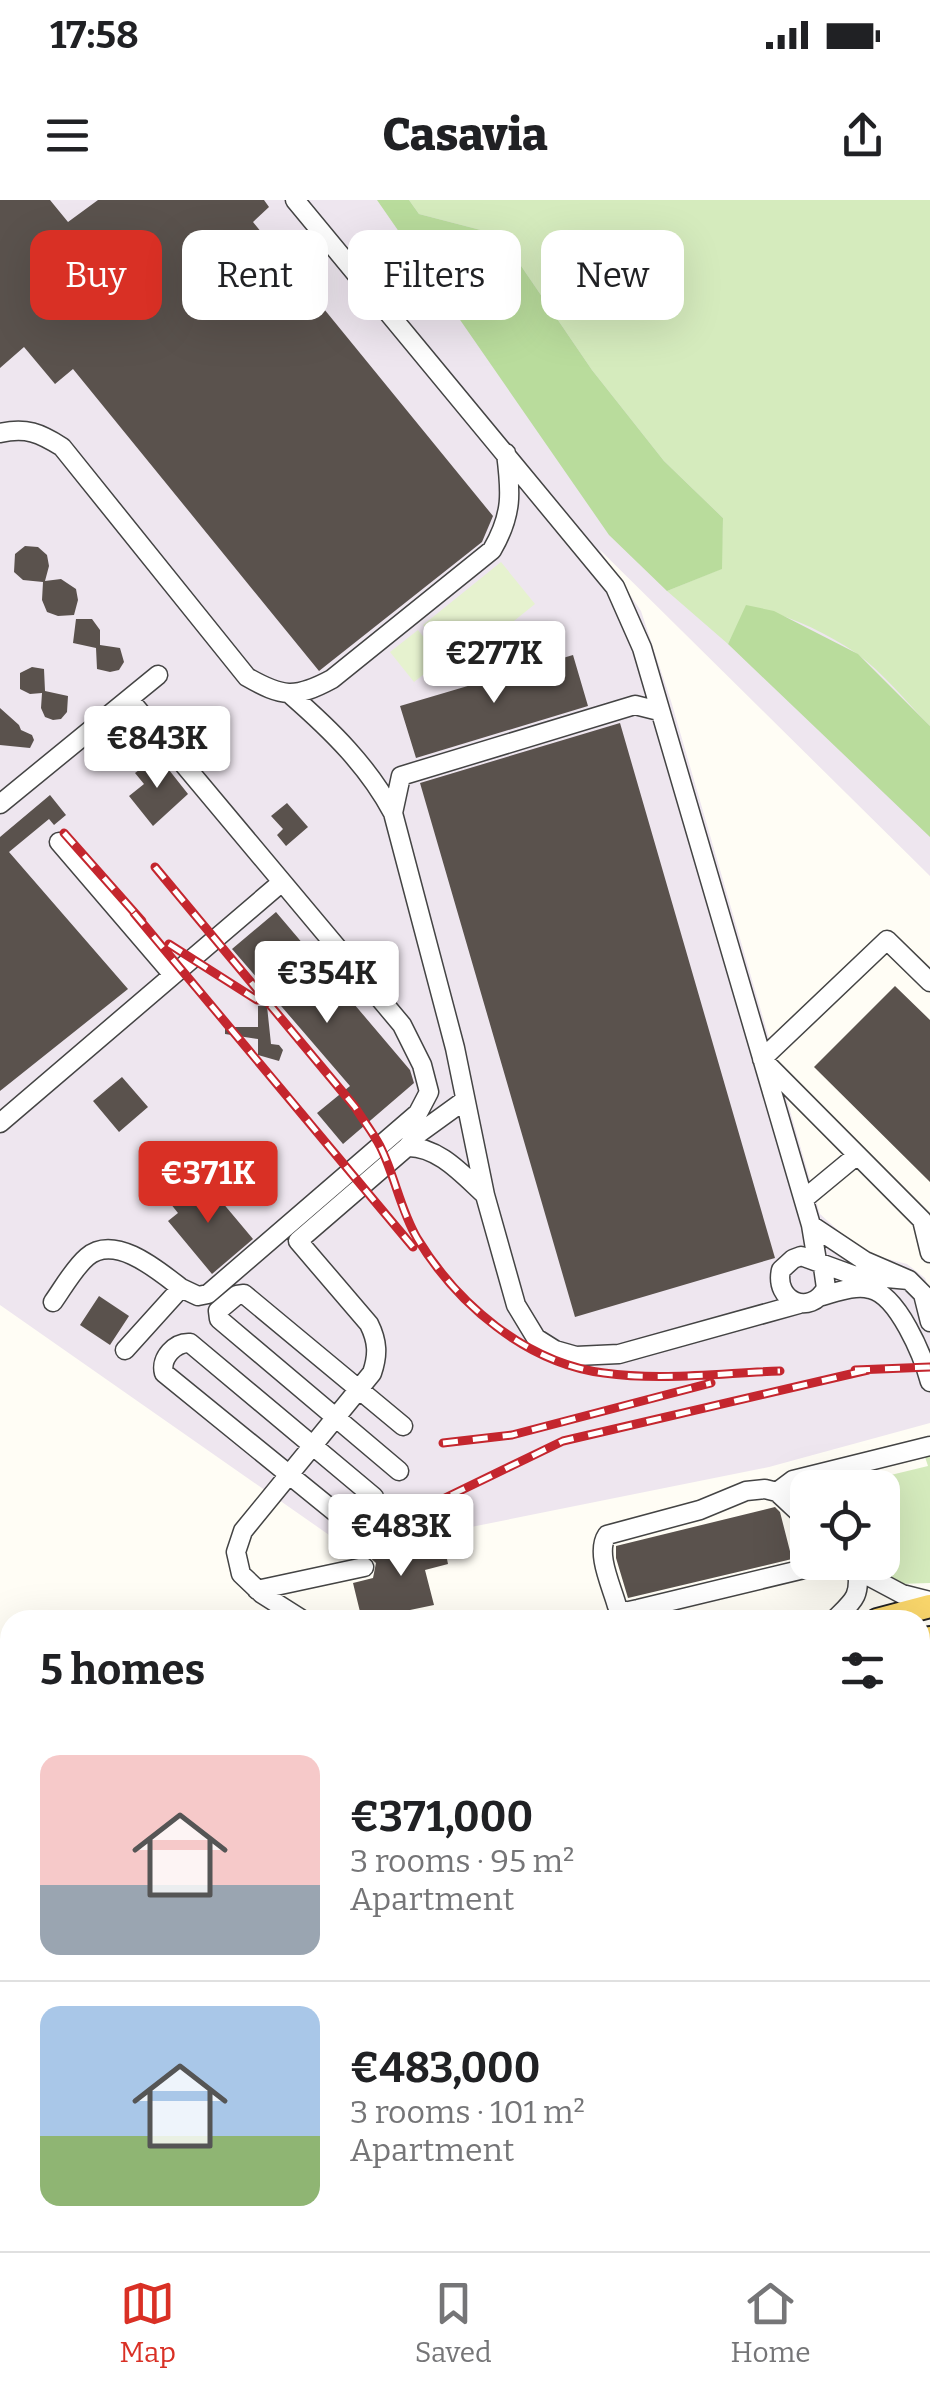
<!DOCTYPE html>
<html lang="en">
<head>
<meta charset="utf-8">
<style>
  body { margin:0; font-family:Bitter,serif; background:#f2f2f2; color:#202124; height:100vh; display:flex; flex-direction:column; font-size:38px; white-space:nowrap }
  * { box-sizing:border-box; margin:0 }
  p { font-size:32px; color:#757577 }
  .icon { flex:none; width:55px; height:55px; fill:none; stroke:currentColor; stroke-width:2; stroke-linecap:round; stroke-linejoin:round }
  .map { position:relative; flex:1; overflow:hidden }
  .panel { position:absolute; left:0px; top:1410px; width:930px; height:642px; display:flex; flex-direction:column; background:#fff; border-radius:30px 30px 0 0; box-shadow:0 10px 40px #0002 }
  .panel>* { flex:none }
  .top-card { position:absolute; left:30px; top:30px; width:870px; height:90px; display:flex; gap:20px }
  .tools { position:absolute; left:790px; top:1270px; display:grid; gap:20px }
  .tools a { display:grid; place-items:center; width:110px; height:110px; border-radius:20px; background:#fff; box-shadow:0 10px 40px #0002; font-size:50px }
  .price { position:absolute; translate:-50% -85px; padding:0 22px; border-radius:10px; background:#fff; color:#222; font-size:32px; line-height:65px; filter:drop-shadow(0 2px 5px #0008) }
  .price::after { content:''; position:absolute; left:50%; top:60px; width:30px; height:22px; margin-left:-15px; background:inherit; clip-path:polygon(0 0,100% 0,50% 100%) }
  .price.selected { background:#d93025; color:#fff }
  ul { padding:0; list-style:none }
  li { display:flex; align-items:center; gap:30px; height:250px; padding:0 40px }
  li+li { border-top:2px solid #e0e0e0 }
  li span { display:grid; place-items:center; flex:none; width:280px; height:200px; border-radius:20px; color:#555 }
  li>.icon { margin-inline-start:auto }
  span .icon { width:120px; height:120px; fill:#fffc; stroke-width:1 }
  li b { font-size:42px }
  h2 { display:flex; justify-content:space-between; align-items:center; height:120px; padding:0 40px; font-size:42px }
  .pill { padding:0 35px; border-radius:20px; background:#fff; box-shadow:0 10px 40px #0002; font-size:35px; line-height:90px }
  .pill.selected { background:#d93025; color:#fff }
  .status { display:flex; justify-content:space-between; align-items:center; height:70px; padding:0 50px; background:#fff; direction:ltr }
  .status svg { height:28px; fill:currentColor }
  header { display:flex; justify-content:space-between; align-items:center; height:130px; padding:0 40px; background:#fff; font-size:45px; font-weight:800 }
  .dock { display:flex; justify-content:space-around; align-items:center; height:140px; border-top:2px solid #e0e0e0; background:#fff; font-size:28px; color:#757577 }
  .dock a { display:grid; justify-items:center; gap:5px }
  .dock .selected { color:#d93025 }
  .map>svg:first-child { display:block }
  .industrial { fill:#eee6ef }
  .green { fill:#d5ebbd }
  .forest { fill:#b9dc9c }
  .pitch { fill:#e6f2cf }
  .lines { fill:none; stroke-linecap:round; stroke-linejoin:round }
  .stream { stroke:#3f96cf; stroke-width:5 }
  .building { fill:#5a524d }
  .minor-casing { stroke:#444; stroke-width:21 }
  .major-casing { stroke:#222; stroke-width:26 }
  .path { stroke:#333; stroke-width:2.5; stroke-dasharray:10 5; stroke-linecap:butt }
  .minor { stroke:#fff; stroke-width:18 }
  .major { stroke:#f9d66b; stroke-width:22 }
  .tram { stroke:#c4262e; stroke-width:2.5 }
  .rail-casing { stroke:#c4262e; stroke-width:9 }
  .rail { stroke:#fff; stroke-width:5; stroke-dasharray:15; stroke-linecap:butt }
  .major-bridge-casing { stroke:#222; stroke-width:26; stroke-linecap:butt }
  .major-bridge { stroke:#f9d66b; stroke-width:22 }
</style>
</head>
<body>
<div class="status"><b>17:58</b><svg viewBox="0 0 49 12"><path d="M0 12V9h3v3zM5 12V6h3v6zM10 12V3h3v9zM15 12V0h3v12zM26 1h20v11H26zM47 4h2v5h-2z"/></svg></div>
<header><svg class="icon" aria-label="menu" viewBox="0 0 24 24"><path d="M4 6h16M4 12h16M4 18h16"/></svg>Casavia<svg class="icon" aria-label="share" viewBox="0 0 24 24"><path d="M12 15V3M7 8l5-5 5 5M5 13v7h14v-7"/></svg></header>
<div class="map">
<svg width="930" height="2051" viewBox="0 0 930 2051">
  <rect width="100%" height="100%" fill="#fffdf5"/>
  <!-- industrial -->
  <path class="industrial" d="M 0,0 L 930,0 L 930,676 L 599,349 L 641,411 L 671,501 L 820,1014 L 851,1042 L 880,1057 L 907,1064 L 925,1078 L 930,1092 L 930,1223 L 769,1267 L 352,1351 L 0,1105 Z
    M 0,1987 L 10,1989 L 10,2042 L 127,2043 L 142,2045 L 144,2051 L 0,2051 Z"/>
  <!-- green -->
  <path class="green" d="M 409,0 L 930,0 L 930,526 C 907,503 883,472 856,453 C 824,431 784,413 747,406 L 728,444 L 667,391 L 721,369 L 723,318 L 664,261 L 592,170 L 500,35 L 419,14 Z
    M 930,1256 L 930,1383 L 898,1384 L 866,1363 L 882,1362 L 882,1288 L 837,1288 L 928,1266 L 925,1257 Z
    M 930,1446 L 930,1608 L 920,1611 L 920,1449 Z"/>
  <!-- forest -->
  <path class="forest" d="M 377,0 L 409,0 L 419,14 L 500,35 L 592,170 L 664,261 L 723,318 L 722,369 L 667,391 L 609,335 Z
    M 746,405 L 774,411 L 858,454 L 930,526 L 930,637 L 728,444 Z"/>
  <!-- pitch -->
  <path class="pitch" d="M 501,362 L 535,404 L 457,467 L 423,425 Z
    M 418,430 L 442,460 L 414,482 L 390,452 Z"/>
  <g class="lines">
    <!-- stream -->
    <path class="stream" d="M 0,1980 L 10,1983"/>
  </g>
  <!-- building -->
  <path class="building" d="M 0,0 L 50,0 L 68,22 L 98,0 L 264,0 L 269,7 L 253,22 L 493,316 L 482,342 L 319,471 L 73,169 L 55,184 L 24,147 L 0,168 Z
    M 25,346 L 38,347 L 47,355 L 49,366 L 45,381 L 61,379 L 76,389 L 78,400 L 74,415 L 58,416 L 47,412 L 42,400 L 43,382 L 23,380 L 14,372 L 15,354 Z
    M 76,419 L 92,419 L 100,430 L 100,445 L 120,448 L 124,462 L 119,470 L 110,472 L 97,469 L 96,448 L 73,443 Z
    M 573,455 L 588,506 L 416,558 L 400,506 Z
    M 32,467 L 44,469 L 45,491 L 68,496 L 67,512 L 61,519 L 53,520 L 45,517 L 41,508 L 42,493 L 30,494 L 20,489 L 20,473 Z
    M 0,508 L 19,525 L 21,530 L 32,535 L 34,540 L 30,548 L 0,545 Z
    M 620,523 L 775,1058 L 575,1117 L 420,583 Z
    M 158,556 L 188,594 L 153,626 L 129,596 L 144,584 L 135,573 Z
    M 50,595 L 66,615 L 54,625 L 49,619 L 9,652 L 128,789 L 0,891 L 0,637 Z
    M 287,603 L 308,627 L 286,646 L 277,635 L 283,629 L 271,616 Z
    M 276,712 L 410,870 L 414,883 L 343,944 L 317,913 L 350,886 L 232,749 Z
    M 895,786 L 930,820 L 930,982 L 814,867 Z
    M 258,806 L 267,806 L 271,844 L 279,845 L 283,850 L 279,861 L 258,855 L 258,839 L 225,834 L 225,827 L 258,827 Z
    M 122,877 L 148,907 L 119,932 L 93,901 Z
    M 201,977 L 253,1039 L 212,1074 L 168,1021 L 178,1013 L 170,1003 Z
    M 99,1096 L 129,1116 L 110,1145 L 80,1125 Z
    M 775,1307 L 780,1312 L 792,1359 L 628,1398 L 616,1358 L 616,1346 Z
    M 452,1335 L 455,1347 L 445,1349 L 448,1364 L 425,1370 L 434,1405 L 362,1420 L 353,1383 L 373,1378 L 376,1363 L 367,1355 Z"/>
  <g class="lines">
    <!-- minor casing -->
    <g class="minor-casing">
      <path id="minor" d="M 295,0 L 615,387 L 642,448 L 811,1025 L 817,1061
        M 0,233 C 26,227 40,233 62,247 L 247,477 C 282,497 295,499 332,479 L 492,350 C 513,314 511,292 506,253
        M 291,495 C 331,530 368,566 393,613 L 455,848 L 485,995 L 516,1105 L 536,1138 L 555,1150 L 576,1156 L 619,1154 L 799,1104
        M 0,604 L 158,475
        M 393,613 L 401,576 L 635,505 L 659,511
        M 59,642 L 173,775
        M 930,782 L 887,740 L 762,859 L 922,1020 L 930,1053
        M 0,923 L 282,682
        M 407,947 L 418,934 L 465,900
        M 804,999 L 856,956
        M 811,1025 L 865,1061 L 909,1080 L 923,1094 L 930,1122
        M 823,1067 L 826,1088 C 810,1117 774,1101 781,1070 L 793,1059 L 801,1056 L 853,1075 L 909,1080
        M 822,1096 C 837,1092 855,1085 870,1089 C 898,1095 923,1156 930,1182
        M 53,1102 C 63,1088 74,1068 87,1057 C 115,1033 159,1071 181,1088
        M 125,1150 L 181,1088 L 198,1096 L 208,1094 L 418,913 L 429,892 L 422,865 L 402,825 L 129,499
        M 399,1271 L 219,1119 L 218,1111 L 237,1095 L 244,1094 L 403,1226
        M 777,1292 L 793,1280 L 930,1246
        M 808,1321 L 777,1292 L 765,1289 L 746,1291 L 700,1310 L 607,1335 C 595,1353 612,1387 617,1406 L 624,1412 L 638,1409 L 833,1362
        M 351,1325 L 164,1173 C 160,1158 175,1142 190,1143 L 374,1297
        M 257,1390 L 364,1367
        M 303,1420 L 262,1394 L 241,1374 L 236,1352 L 243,1331 L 372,1173 C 378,1155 378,1142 369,1124 L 298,1041 L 407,947 C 438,946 463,975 485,995
        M 834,1420 C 853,1401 861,1397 857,1370 L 902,1394 L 930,1401
        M 920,1620 L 930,1617
        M 920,1661 L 930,1659
        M 0,1686 L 10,1695
        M 0,1735 L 10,1749
        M 0,1805 L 10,1793
        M 0,1821 L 10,1819
        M 920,1843 L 930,1847
        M 920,1891 L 930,1882
        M 920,1964 L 921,1965
        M 224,2042 L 226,2051
        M 262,2042 L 266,2051
        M 411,2042 L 414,2051
        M 826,2042 L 828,2051"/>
    </g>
    <!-- major casing -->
    <g class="major-casing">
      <path id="major" d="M 877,1420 L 930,1406
        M 920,1440 L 930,1438
        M 0,1589 L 10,1587
        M 0,1621 L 10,1619"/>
    </g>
    <!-- path -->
    <path class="path" d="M 920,1492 L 930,1490
      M 920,1592 L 930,1589
      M 184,2042 L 187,2051"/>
    <!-- minor -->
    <use href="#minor" class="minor"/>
    <!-- major -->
    <use href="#major" class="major"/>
    <!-- tram -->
    <path class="tram" d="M 0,1773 L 10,1786
      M 160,2042 L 164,2051"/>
    <!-- rail casing -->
    <g class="rail-casing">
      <path id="rail" d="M 64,633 L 142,721
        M 155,667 L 355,907 C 363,920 373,933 380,946 C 395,976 400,1009 417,1038 C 457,1104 526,1163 604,1173 C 661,1181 722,1173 780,1171
        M 134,713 L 413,1047
        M 169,744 L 257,800
        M 855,1170 L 930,1167
        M 443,1243 L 512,1235 L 711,1183
        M 395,1316 L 443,1299 L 563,1241 L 868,1170"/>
    </g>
    <!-- rail -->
    <use href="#rail" class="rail"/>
    <!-- major-bridge casing -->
    <g class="major-bridge-casing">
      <path id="major-bridge" d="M 0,1650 L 10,1648"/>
    </g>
    <!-- major-bridge -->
    <use href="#major-bridge" class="major-bridge"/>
  </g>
</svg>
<div class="tools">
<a><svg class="icon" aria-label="locate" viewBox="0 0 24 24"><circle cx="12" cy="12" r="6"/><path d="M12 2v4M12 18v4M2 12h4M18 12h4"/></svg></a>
</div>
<b class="price" style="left:494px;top:506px">€277K</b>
<b class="price" style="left:157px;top:591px">€843K</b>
<b class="price" style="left:327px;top:826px">€354K</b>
<b class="price selected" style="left:208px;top:1026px">€371K</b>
<b class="price" style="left:401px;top:1379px">€483K</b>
<div class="top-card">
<a class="pill selected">Buy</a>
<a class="pill">Rent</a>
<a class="pill">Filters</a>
<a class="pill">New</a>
</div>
<section class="panel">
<h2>5 homes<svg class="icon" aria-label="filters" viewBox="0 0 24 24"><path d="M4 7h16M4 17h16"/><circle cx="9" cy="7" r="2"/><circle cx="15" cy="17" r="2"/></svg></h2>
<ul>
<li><span style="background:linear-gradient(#f6c9c9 65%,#9aa5b1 0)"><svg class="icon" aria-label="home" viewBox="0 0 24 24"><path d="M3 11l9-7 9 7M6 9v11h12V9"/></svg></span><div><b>€371,000</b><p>3 rooms · 95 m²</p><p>Apartment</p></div></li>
<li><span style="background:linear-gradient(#a9c7e8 65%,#8fb573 0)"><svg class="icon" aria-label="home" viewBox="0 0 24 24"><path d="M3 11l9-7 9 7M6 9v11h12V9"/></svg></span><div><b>€483,000</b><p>3 rooms · 101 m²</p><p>Apartment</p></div></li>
</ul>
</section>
</div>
<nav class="dock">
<a class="selected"><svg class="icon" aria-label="map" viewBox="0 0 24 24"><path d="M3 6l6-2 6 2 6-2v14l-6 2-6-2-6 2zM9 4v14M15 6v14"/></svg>Map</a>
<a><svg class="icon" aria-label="saved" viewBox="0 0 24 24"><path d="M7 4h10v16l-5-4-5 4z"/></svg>Saved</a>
<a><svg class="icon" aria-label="home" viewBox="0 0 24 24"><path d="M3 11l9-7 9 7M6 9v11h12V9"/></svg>Home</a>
</nav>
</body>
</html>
